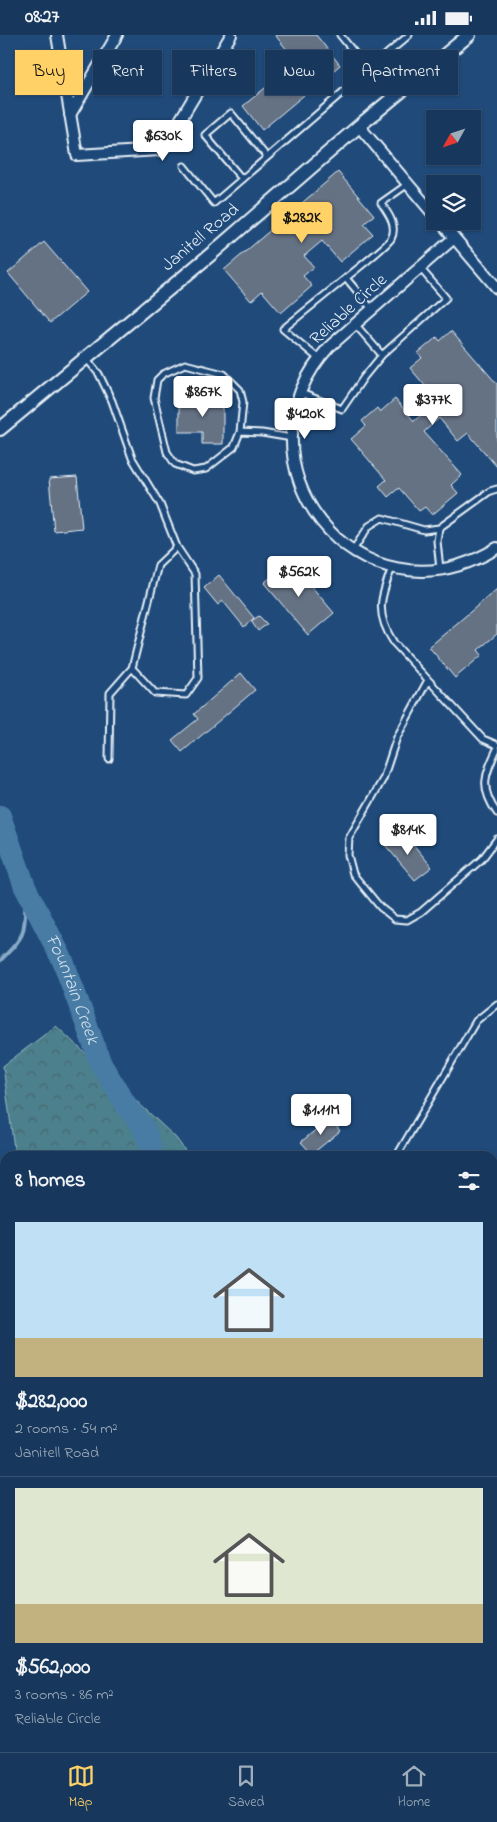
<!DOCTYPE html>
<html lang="en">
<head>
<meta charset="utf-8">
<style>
  body { margin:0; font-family:"Indie Flower",sans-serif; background:#244365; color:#f1f3f6; height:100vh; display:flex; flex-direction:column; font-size:19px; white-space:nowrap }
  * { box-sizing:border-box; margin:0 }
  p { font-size:16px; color:#9eacbb }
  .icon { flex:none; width:28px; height:28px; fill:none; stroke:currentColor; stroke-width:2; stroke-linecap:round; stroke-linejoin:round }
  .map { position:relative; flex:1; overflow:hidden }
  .panel { position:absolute; left:0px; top:1116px; width:498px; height:601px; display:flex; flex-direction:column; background:#17385c; border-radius:15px 15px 0 0; box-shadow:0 1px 4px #0004,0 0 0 1px #365272 }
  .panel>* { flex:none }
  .top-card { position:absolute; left:15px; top:15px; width:468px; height:45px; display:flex; gap:10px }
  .needle { width:32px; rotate:230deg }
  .tools { position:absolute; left:426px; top:75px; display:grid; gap:10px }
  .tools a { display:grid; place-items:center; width:55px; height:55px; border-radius:0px; background:#17385c; box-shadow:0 1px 4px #0004,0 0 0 1px #365272; font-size:25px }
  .price { position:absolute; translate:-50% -42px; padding:0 11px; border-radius:5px; background:#fff; color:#222; font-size:16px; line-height:32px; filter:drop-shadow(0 1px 2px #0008) }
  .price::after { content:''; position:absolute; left:50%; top:30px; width:15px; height:11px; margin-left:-8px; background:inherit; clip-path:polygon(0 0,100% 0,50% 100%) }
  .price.selected { background:#ffd166; color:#111 }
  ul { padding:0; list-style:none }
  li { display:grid; align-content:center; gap:10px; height:265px; padding:0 15px }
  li+li { border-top:1px solid #365272 }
  li span { display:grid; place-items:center; height:155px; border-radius:0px; color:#555 }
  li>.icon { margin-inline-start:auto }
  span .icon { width:90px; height:90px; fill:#fffc; stroke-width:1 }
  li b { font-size:21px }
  h2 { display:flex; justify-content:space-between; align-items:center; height:60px; padding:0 15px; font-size:21px }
  .tag { padding:0 18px; border-radius:0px; background:#17385c; box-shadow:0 1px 4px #0004,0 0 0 1px #365272; font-size:18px; line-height:45px }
  .tag.selected { background:#ffd166; color:#111 }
  .status { display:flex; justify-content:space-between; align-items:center; height:35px; padding:0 25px; background:#17385c; direction:ltr }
  .status svg { height:14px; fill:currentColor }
  .tabs { display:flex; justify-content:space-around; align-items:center; height:70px; border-top:1px solid #365272; background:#17385c; font-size:14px; color:#9eacbb }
  .tabs a { display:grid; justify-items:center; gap:2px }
  .tabs .selected { color:#ffd166 }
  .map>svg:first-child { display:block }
  .grass { fill:url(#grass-tufts); stroke:#9ab8c2 }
  .forest { fill:url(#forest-crowns); stroke:#9ab8c2 }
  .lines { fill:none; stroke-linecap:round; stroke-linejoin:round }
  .stream { stroke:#88aac6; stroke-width:4 }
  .river { stroke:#487ba5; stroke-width:22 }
  .building { fill:#657284; stroke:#e8f1f8 }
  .service-casing { stroke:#e8f1f8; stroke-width:9 }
  .minor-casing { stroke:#e8f1f8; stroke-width:14 }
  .tertiary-casing { stroke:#e8f1f8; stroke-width:16 }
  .motorway-casing { stroke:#e8f1f8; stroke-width:21 }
  .service { stroke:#1f4a7a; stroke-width:5 }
  .minor { stroke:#1f4a7a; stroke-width:10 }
  .tertiary { stroke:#1f4a7a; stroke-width:12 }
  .motorway { stroke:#1f4a7a; stroke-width:18 }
  .labels { text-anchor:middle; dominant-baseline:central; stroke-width:4; stroke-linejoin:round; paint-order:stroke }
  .street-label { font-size:18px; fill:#e8f1f8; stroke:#1f4a7a }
  .water-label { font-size:19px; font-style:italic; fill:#d0dfec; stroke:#1f4a7a }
</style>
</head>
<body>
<div class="status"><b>08:27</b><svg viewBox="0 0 49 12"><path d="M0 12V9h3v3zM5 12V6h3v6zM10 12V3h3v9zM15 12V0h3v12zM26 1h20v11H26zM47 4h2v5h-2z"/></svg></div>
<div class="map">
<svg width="497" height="1717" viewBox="0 0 497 1717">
  <defs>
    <pattern id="grass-tufts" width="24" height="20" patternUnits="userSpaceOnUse" patternTransform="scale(1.25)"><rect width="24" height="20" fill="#4b808c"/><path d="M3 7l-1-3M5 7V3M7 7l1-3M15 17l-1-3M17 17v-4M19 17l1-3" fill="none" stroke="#49676e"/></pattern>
    <pattern id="forest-crowns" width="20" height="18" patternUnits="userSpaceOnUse" patternTransform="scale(1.25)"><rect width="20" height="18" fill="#4b808c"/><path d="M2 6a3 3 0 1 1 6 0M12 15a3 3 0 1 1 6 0" fill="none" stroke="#49676e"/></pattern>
  </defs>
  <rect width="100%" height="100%" fill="#1f4a7a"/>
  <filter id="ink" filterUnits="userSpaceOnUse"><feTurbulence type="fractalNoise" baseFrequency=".02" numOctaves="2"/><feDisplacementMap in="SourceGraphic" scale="10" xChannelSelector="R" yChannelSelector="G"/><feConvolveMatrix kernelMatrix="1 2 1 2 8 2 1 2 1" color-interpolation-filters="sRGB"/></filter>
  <g filter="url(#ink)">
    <!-- grass -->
    <path class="grass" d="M 231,1712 L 278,1713 L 281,1717 L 227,1717 Z"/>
    <!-- forest -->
    <path class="forest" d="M 56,991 L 176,1103 L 189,1121 L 15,1121 L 3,1031 Z
      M 497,1553 L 497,1644 L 493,1655 L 492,1565 Z
      M 429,1713 L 429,1712 L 474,1713 L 472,1717 L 428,1717 Z"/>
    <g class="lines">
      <!-- stream -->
      <path class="stream" d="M 0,926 C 7,918 18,909 22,899 C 27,885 25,866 25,852
        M 492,1602 L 497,1589
        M 448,1717 L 452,1712"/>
      <!-- river -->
      <g class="river">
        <path id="s1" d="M 0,781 L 25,852 L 63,926 L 101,1029 L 128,1073 L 144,1093 L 150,1110 L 151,1121"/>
        <path d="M 58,1717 L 59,1712"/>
      </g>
    </g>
    <!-- building -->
    <path class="building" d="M 275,0 L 316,0 L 340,30 L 262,95 L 243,71 L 297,27 Z
      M 338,137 L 374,180 L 364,189 L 373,199 L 340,227 L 322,206 L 304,221 L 314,232 L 303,241 L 312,251 L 281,278 L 262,256 L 251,266 L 224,235 Z
      M 44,207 L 87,257 L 50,288 L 8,238 Z
      M 451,296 L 497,349 L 497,432 L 468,398 L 458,406 L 439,383 L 424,397 L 462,440 L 451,450 L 458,458 L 432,480 L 425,472 L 419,476 L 399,453 L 388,462 L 379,451 L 386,445 L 351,404 L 366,391 L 362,386 L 377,373 L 380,377 L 395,364 L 414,386 L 438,366 L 410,333 L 422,323 L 418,318 L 437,302 L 440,306 Z
      M 179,363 L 223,363 L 223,409 L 202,409 L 202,397 L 179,397 Z
      M 77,442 L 82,493 L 54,496 L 49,444 Z
      M 290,526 L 334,578 L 308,600 L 264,548 Z
      M 219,540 L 254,583 L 244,592 L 223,566 L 218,570 L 204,553 Z
      M 497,554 L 497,599 L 478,615 L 482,620 L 455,643 L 429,612 Z
      M 259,581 L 267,589 L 258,596 L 251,586 Z
      M 241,638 L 255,655 L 182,717 L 172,705 L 198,684 L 194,679 Z
      M 402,796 L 432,832 L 415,845 L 385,810 Z
      M 330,1083 L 340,1096 L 312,1119 L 301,1107 Z"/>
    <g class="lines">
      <!-- service casing -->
      <g class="service-casing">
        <path id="service" d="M 340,0 L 392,64
          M 184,131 L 214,168 L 409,0
          M 242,144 L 205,100 L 231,78 L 267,122
          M 372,274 L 346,243 C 353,237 388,210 391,204 C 398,191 388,178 381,168 L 408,149
          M 355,289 L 382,320 L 446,263 L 420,233
          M 86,323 L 99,339 L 112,366 L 132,423 L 160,469 L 177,512 L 195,539 L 198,643 L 186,660 L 155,658 L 132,633 L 158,530 L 177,512
          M 319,324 L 283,294 L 346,243
          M 301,358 L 342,374 L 364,342 L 382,320
          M 240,397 L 234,412 L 206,434 L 193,436 L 175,429 L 167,417 L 154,363 L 157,345 L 163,339 L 185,329 L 224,339 L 240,355 L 243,367 L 240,397 L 262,398 L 292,403
          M 353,515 L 369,491 L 382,483 L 424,495 L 439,493
          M 392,533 C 380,563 375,579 394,608 L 483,704 L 497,710
          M 440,534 L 437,506 L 439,493 L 490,456 L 497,454
          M 428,645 L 397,702 L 383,744 L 349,803 L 348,820 L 353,839 L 380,872 L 395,884 L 407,885 L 421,877 L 482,824 L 497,804
          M 497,714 C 485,740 479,752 497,778
          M 109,724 L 110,658 L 132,633
          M 399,1121 L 399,1117 L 476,986 L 497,969"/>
      </g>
      <!-- minor casing -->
      <g class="minor-casing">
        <path id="minor" d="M 57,0 L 77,120 L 159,115 L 164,112 L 231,0
          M 70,80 L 117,0
          M 359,91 L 435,181
          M 440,186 L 497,253
          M 454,203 L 329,312 C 225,426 358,598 497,513
          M 492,1250 L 497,1240"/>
      </g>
      <!-- tertiary casing -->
      <g class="tertiary-casing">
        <path id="tertiary" d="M 0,394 L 210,220 L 359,91 L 469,0"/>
      </g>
      <!-- motorway casing -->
      <g class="motorway-casing">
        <path id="motorway" d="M 492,1356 L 497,1345
          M 492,1459 L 497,1447
          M 331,1717 L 334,1712
          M 367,1717 L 368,1712
          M 407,1717 L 409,1712"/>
      </g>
      <!-- service -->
      <use href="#service" class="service"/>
      <!-- minor -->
      <use href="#minor" class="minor"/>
      <!-- tertiary -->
      <use href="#tertiary" class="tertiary"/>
      <!-- motorway -->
      <use href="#motorway" class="motorway"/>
    </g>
  </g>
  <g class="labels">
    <!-- street labels -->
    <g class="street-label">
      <text transform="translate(201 203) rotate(-40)">Janitell Road</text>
      <text transform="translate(349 275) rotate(-42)">Reliable Circle</text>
    </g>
    <!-- water labels -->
    <g class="water-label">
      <text stroke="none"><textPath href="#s1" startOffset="188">Fountain Creek</textPath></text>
    </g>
  </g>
</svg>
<div class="tools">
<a><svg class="needle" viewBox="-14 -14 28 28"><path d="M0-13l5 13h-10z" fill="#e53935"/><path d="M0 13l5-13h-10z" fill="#9eacbb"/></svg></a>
<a><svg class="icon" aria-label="layers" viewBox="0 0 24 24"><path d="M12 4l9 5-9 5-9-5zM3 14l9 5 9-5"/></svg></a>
</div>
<b class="price" style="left:163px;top:127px">$630K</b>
<b class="price selected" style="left:302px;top:209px">$282K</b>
<b class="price" style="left:203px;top:383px">$867K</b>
<b class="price" style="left:433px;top:391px">$377K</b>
<b class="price" style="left:305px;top:405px">$420K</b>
<b class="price" style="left:299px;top:563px">$562K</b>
<b class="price" style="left:408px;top:821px">$814K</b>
<b class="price" style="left:321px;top:1101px">$1.11M</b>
<div class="top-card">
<a class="tag selected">Buy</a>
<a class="tag">Rent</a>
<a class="tag">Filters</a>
<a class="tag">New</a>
<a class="tag">Apartment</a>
</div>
<section class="panel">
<h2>8 homes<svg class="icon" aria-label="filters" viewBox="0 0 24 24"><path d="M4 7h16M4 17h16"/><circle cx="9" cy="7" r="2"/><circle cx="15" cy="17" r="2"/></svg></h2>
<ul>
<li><span style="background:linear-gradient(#bfe0f5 75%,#c2b280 0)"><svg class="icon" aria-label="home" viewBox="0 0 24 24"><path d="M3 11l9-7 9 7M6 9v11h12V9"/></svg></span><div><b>$282,000</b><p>2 rooms · 54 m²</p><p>Janitell Road</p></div></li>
<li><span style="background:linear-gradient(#dfe7d0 75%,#c2b280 0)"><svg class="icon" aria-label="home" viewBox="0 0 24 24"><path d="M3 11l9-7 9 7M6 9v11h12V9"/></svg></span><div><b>$562,000</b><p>3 rooms · 86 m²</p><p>Reliable Circle</p></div></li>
</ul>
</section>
</div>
<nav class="tabs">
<a class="selected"><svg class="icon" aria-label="map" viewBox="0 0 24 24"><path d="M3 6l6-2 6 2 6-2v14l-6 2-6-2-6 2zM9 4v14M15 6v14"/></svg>Map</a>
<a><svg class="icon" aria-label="saved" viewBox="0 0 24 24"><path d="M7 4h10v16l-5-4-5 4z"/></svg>Saved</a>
<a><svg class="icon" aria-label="home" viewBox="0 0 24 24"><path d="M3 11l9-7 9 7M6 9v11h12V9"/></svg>Home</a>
</nav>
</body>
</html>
